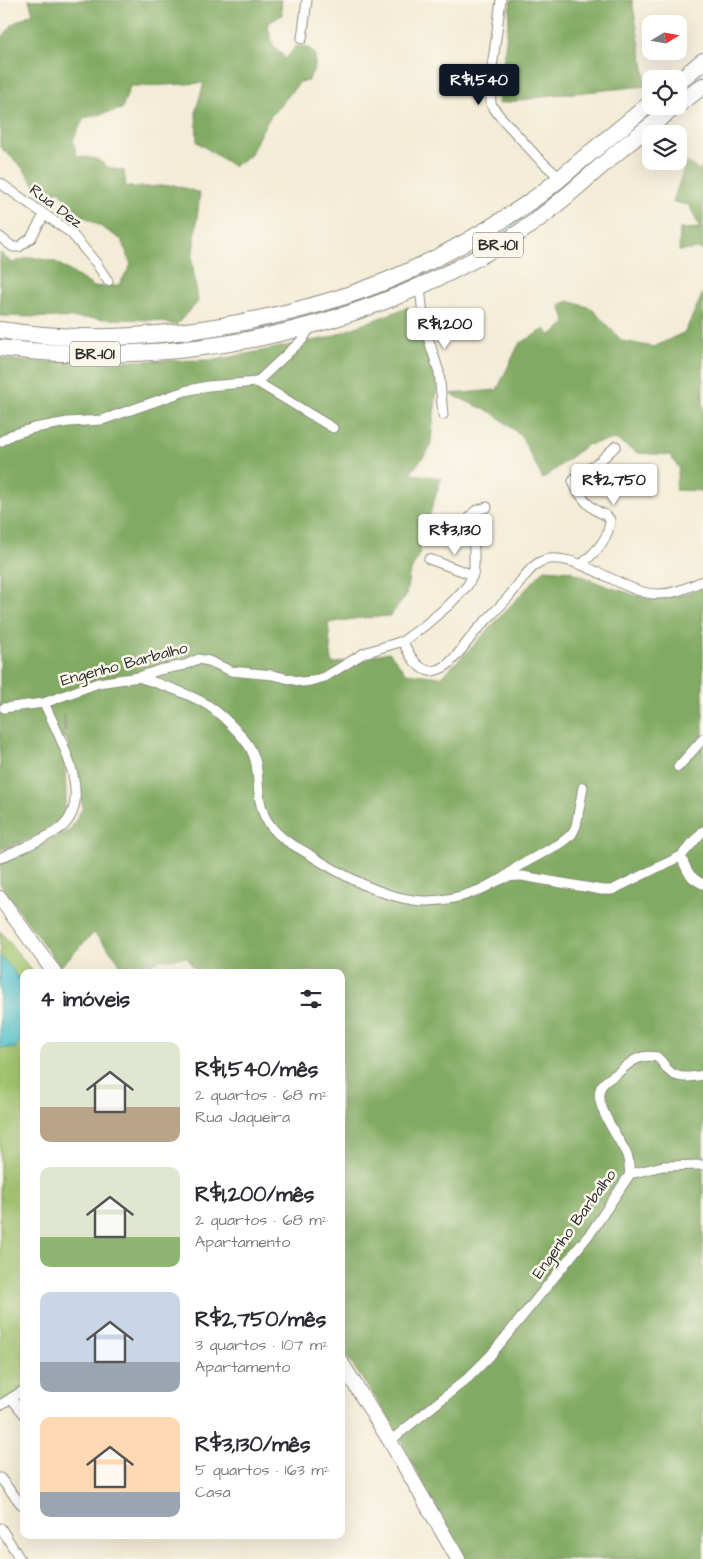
<!DOCTYPE html>
<html lang="pt">
<head>
<meta charset="utf-8">
<style>
  body { margin:0; font-family:"Architects Daughter",sans-serif; background:#f7f7f7; color:#2b2b33; height:100vh; display:flex; flex-direction:column; font-size:19px; white-space:nowrap }
  * { box-sizing:border-box; margin:0 }
  p { font-size:16px; color:#7c7c81 }
  .icon { flex:none; width:28px; height:28px; fill:none; stroke:currentColor; stroke-width:2; stroke-linecap:round; stroke-linejoin:round }
  .map { position:relative; flex:1; overflow:hidden }
  .panel { position:absolute; left:20px; top:969px; width:325px; height:570px; display:flex; flex-direction:column; background:#fff; border-radius:10px; box-shadow:0 5px 20px #0002 }
  .panel>* { flex:none }
  .needle { width:32px; rotate:79deg }
  .fabs { position:absolute; left:642px; top:15px; display:grid; gap:10px }
  .fabs a { display:grid; place-items:center; width:45px; height:45px; border-radius:10px; background:#fff; box-shadow:0 5px 20px #0002; font-size:25px }
  .price { position:absolute; translate:-50% -42px; padding:0 11px; border-radius:5px; background:#fff; color:#222; font-size:16px; line-height:32px; filter:drop-shadow(0 1px 2px #0008) }
  .price::after { content:''; position:absolute; left:50%; top:30px; width:15px; height:11px; margin-left:-8px; background:inherit; clip-path:polygon(0 0,100% 0,50% 100%) }
  .price.on { background:#111827; color:#fff }
  ul { padding:0; list-style:none }
  li { display:flex; align-items:center; gap:15px; height:125px; padding:0 20px }
  li span { display:grid; place-items:center; flex:none; width:140px; height:100px; border-radius:10px; color:#555 }
  li>.icon { margin-inline-start:auto }
  span .icon { width:60px; height:60px; fill:#fffc; stroke-width:1 }
  li b { font-size:21px }
  h2 { display:flex; justify-content:space-between; align-items:center; height:60px; padding:0 20px; font-size:21px }
  .map>svg:first-child { display:block }
  .green { fill:#a2c56f; stroke:#66784d }
  .forest { fill:#81aa62; stroke:#566a46 }
  .water { fill:#58c5ce; stroke:#42787c }
  .lines { fill:none; stroke-linecap:round; stroke-linejoin:round }
  .stream { stroke:#58c5ce; stroke-width:2.5 }
  .street-casing { stroke:#8f8c80; stroke-width:11 }
  .primary-casing { stroke:#8f8c80; stroke-width:16 }
  .highway-casing { stroke:#8f8c80; stroke-width:18 }
  .street { stroke:#fff; stroke-width:9 }
  .primary { stroke:#fff; stroke-width:14 }
  .highway { stroke:#fff; stroke-width:16 }
  .labels { text-anchor:middle; dominant-baseline:central; stroke-width:5; stroke-linejoin:round; paint-order:stroke }
  .shield { fill:#fbf7ec; stroke:#696865; stroke-width:1 }
  .shield-label { font-size:15px; font-weight:bold; fill:#2b2b2b }
  .street-label { font-size:16px; fill:#2b2b2b; stroke:#fbf7ec }
</style>
</head>
<body>
<div class="map">
<svg width="703" height="1559" viewBox="0 0 703 1559">
  <rect width="100%" height="100%" fill="#fbf7ec"/>
  <filter id="ink" filterUnits="userSpaceOnUse"><feTurbulence type="fractalNoise" baseFrequency=".02" numOctaves="2"/><feDisplacementMap in="SourceGraphic" scale="10" xChannelSelector="R" yChannelSelector="G"/><feConvolveMatrix kernelMatrix="1 2 1 2 8 2 1 2 1" color-interpolation-filters="sRGB"/></filter>
  <filter id="wash" filterUnits="userSpaceOnUse"><feTurbulence type="fractalNoise" baseFrequency=".0096" numOctaves="4" result="noise"/><feDisplacementMap in="SourceGraphic" scale="20" xChannelSelector="R" yChannelSelector="G"/><feGaussianBlur stdDeviation="1.12" result="paint"/><feColorMatrix in="noise" values="0 0 0 0 0 0 0 0 0 0 0 0 0 0 0 0 0 1.4 0 .05"/><feComposite in="paint" operator="in"/></filter>
  <g filter="url(#wash)">
    <rect width="100%" height="100%" fill="#f3ecd6"/>
    <!-- green -->
    <path class="green" d="M 0,931 L 33,972 L 24,972 L 24,1388 L 0,1403 Z"/>
    <!-- forest -->
    <path class="forest" d="M 29,0 L 281,0 L 282,15 L 267,24 L 273,45 L 286,59 L 296,46 L 307,47 L 315,54 L 315,66 L 308,81 L 300,82 L 270,117 L 260,134 L 250,156 L 233,166 L 197,142 L 196,110 L 204,83 C 180,84 155,86 130,86 L 122,109 L 84,118 L 73,140 L 77,156 L 97,159 L 107,167 L 124,171 L 126,187 L 145,187 L 174,185 L 200,193 L 192,261 L 198,302 L 176,325 L 154,320 L 0,316 L 0,253 L 12,263 L 31,257 L 56,262 L 94,287 L 119,285 L 131,265 L 122,240 L 82,215 L 65,199 L 60,190 L 43,196 L 21,166 L 0,147 L 0,71 L 1,68 L 0,40 L 14,23 L 33,13 Z
      M 511,0 L 632,0 L 647,86 L 553,95 L 498,104 Z
      M 686,162 L 700,171 L 703,165 L 703,250 L 698,249 L 679,251 L 680,229 L 700,228 L 689,205 L 673,202 Z
      M 703,293 L 703,491 L 675,490 L 679,468 L 670,455 L 638,453 L 615,439 L 586,445 L 543,479 L 521,436 L 495,414 L 450,394 L 497,390 L 519,344 L 545,329 L 550,336 L 566,323 L 560,305 L 568,301 L 591,308 L 622,341 L 654,347 L 685,332 Z
      M 408,307 L 439,372 L 430,448 L 410,474 L 441,478 L 422,540 L 419,554 L 409,575 L 406,596 L 390,616 L 360,618 L 328,623 L 332,664 L 389,652 L 406,673 L 441,677 L 473,646 L 545,569 L 570,571 L 608,587 L 652,600 L 681,595 L 703,587 L 703,1559 L 466,1559 L 422,1482 L 394,1426 L 341,1348 L 341,972 L 196,972 L 187,957 L 158,960 L 142,972 L 125,972 L 115,956 L 94,933 L 60,967 L 0,884 L 0,864 L 70,830 L 83,807 L 71,771 L 64,715 L 66,799 L 60,828 L 0,850 L 0,358 L 27,362 L 216,360 L 327,338 Z"/>
    <!-- water -->
    <path class="water" d="M 0,956 L 11,967 L 24,988 L 24,1033 L 16,1048 L 0,1048 Z"/>
    <g class="lines">
      <!-- stream -->
      <path class="stream" d="M 679,93 L 703,74
        M 560,189 L 586,169
        M 400,285 C 449,261 499,237 542,203
        M 245,332 L 332,310 L 391,290
        M 0,339 L 16,341"/>
    </g>
  </g>
  <g filter="url(#ink)">
    <g class="lines">
      <!-- street casing -->
      <g class="street-casing">
        <path id="street" d="M 501,0 L 490,83 L 491,104 L 498,114 L 538,158 L 561,179
          M 302,39 L 307,0
          M 0,183 L 71,233 L 96,263 L 108,281
          M 0,237 L 13,247 L 19,247 L 31,238 L 44,215
          M 420,287 L 424,325 L 439,372 L 443,415
          M 257,382 L 333,428
          M 0,442 L 11,435 L 34,428 L 68,422 L 102,420 L 185,391 L 208,386 L 257,382 L 303,339 L 311,326
          M 429,559 L 473,575
          M 581,565 C 595,552 609,540 610,520 C 607,514 602,514 597,511 C 587,505 576,491 573,481 L 577,476 L 600,461 L 616,446
          M 403,641 C 407,652 419,673 433,671 C 438,670 443,668 447,665 C 459,655 467,641 477,630 C 488,618 500,607 511,594 C 519,584 527,570 538,563 C 569,544 623,594 656,594 C 673,595 688,587 703,581
          M 139,677 C 161,685 189,693 209,706 C 221,714 238,731 247,743 C 263,765 254,788 263,812 C 266,822 276,833 284,839 C 292,845 301,849 310,855 C 334,870 363,887 391,895 C 398,897 406,899 413,900 C 434,903 458,898 477,891 C 495,884 501,875 522,876 L 602,890 L 612,890 L 681,856 L 703,831
          M 4,708 L 44,703
          M 678,767 L 703,739
          M 681,856 C 686,869 689,878 703,884
          M 0,858 C 17,850 48,838 62,827 C 95,798 58,734 44,703 L 98,683 L 139,677 L 159,670 L 185,665 L 198,659 L 209,661 L 231,671 L 273,675 L 302,682 L 310,681 L 325,677 L 364,653 L 403,641 L 424,626 L 450,604 L 467,586 L 473,575 L 474,566 L 474,549 L 469,523 L 470,517 L 475,511 L 487,507
          M 504,877 L 517,867 L 561,843 L 572,834 L 576,826 L 583,787
          M 630,1174 L 663,1166 L 703,1165
          M 11,1398 L 24,1414
          M 0,1405 L 24,1390
          M 390,1441 L 468,1378 L 490,1356 L 592,1231 L 630,1174 C 629,1167 629,1161 627,1155 C 620,1139 592,1103 601,1087 C 604,1080 613,1077 619,1072 C 631,1061 640,1054 657,1057 C 662,1061 664,1065 668,1070 C 677,1080 691,1077 703,1075
          M 0,1478 L 21,1504
          M 1,1528 L 20,1559"/>
      </g>
      <!-- primary casing -->
      <g class="primary-casing">
        <path id="primary" d="M 0,898 L 54,972
          M 341,1362 L 390,1441 L 458,1559"/>
      </g>
      <!-- highway casing -->
      <g class="highway-casing">
        <path id="highway" d="M 679,81 L 703,61
          M 679,104 L 703,86
          M 0,330 C 76,342 147,338 222,326 C 285,315 348,299 407,272 C 449,253 490,229 528,203 C 546,191 562,177 578,163 C 602,143 627,123 651,103
          M 0,348 C 178,369 358,333 511,238 C 555,210 591,173 631,141 C 646,129 661,118 676,106"/>
      </g>
      <!-- street -->
      <use href="#street" class="street"/>
      <!-- primary -->
      <use href="#primary" class="primary"/>
      <!-- highway -->
      <use href="#highway" class="highway"/>
    </g>
  </g>
  <g class="labels">
    <!-- shield labels -->
    <g class="shield">
      <rect x="473" y="232.5" width="50" height="25" rx="4"/>
      <rect x="70" y="341.5" width="50" height="25" rx="4"/>
    </g>
    <g class="shield-label">
      <text x="498" y="245">BR-101</text>
      <text x="95" y="354">BR-101</text>
    </g>
    <!-- street labels -->
    <g class="street-label">
      <text transform="translate(56 206) rotate(37)">Rua Dez</text>
      <text transform="translate(124 664) rotate(-15)">Engenho Barbalho</text>
      <text transform="translate(574 1224) rotate(-54)">Engenho Barbalho</text>
    </g>
  </g>
</svg>
<div class="fabs">
<a><svg class="needle" viewBox="-14 -14 28 28"><path d="M0-13l5 13h-10z" fill="#e53935"/><path d="M0 13l5-13h-10z" fill="#7c7c81"/></svg></a>
<a><svg class="icon" aria-label="locate" viewBox="0 0 24 24"><circle cx="12" cy="12" r="6"/><path d="M12 2v4M12 18v4M2 12h4M18 12h4"/></svg></a>
<a><svg class="icon" aria-label="layers" viewBox="0 0 24 24"><path d="M12 4l9 5-9 5-9-5zM3 14l9 5 9-5"/></svg></a>
</div>
<b class="price on" style="left:479px;top:106px">R$1,540</b>
<b class="price" style="left:445px;top:350px">R$1,200</b>
<b class="price" style="left:614px;top:506px">R$2,750</b>
<b class="price" style="left:455px;top:556px">R$3,130</b>
<section class="panel">
<h2>4 imóveis<svg class="icon" aria-label="filters" viewBox="0 0 24 24"><path d="M4 7h16M4 17h16"/><circle cx="9" cy="7" r="2"/><circle cx="15" cy="17" r="2"/></svg></h2>
<ul>
<li><span style="background:linear-gradient(#dfe7d0 65%,#b9a48a 0)"><svg class="icon" aria-label="home" viewBox="0 0 24 24"><path d="M3 11l9-7 9 7M6 9v11h12V9"/></svg></span><div><b>R$1,540/mês</b><p>2 quartos · 68 m²</p><p>Rua Jaqueira</p></div></li>
<li><span style="background:linear-gradient(#dfe7d0 70%,#8fb573 0)"><svg class="icon" aria-label="home" viewBox="0 0 24 24"><path d="M3 11l9-7 9 7M6 9v11h12V9"/></svg></span><div><b>R$1,200/mês</b><p>2 quartos · 68 m²</p><p>Apartamento</p></div></li>
<li><span style="background:linear-gradient(#c9d6e8 70%,#9aa5b1 0)"><svg class="icon" aria-label="home" viewBox="0 0 24 24"><path d="M3 11l9-7 9 7M6 9v11h12V9"/></svg></span><div><b>R$2,750/mês</b><p>3 quartos · 107 m²</p><p>Apartamento</p></div></li>
<li><span style="background:linear-gradient(#ffd9b3 75%,#9aa5b1 0)"><svg class="icon" aria-label="home" viewBox="0 0 24 24"><path d="M3 11l9-7 9 7M6 9v11h12V9"/></svg></span><div><b>R$3,130/mês</b><p>5 quartos · 163 m²</p><p>Casa</p></div></li>
</ul>
</section>
</div>
</body>
</html>
